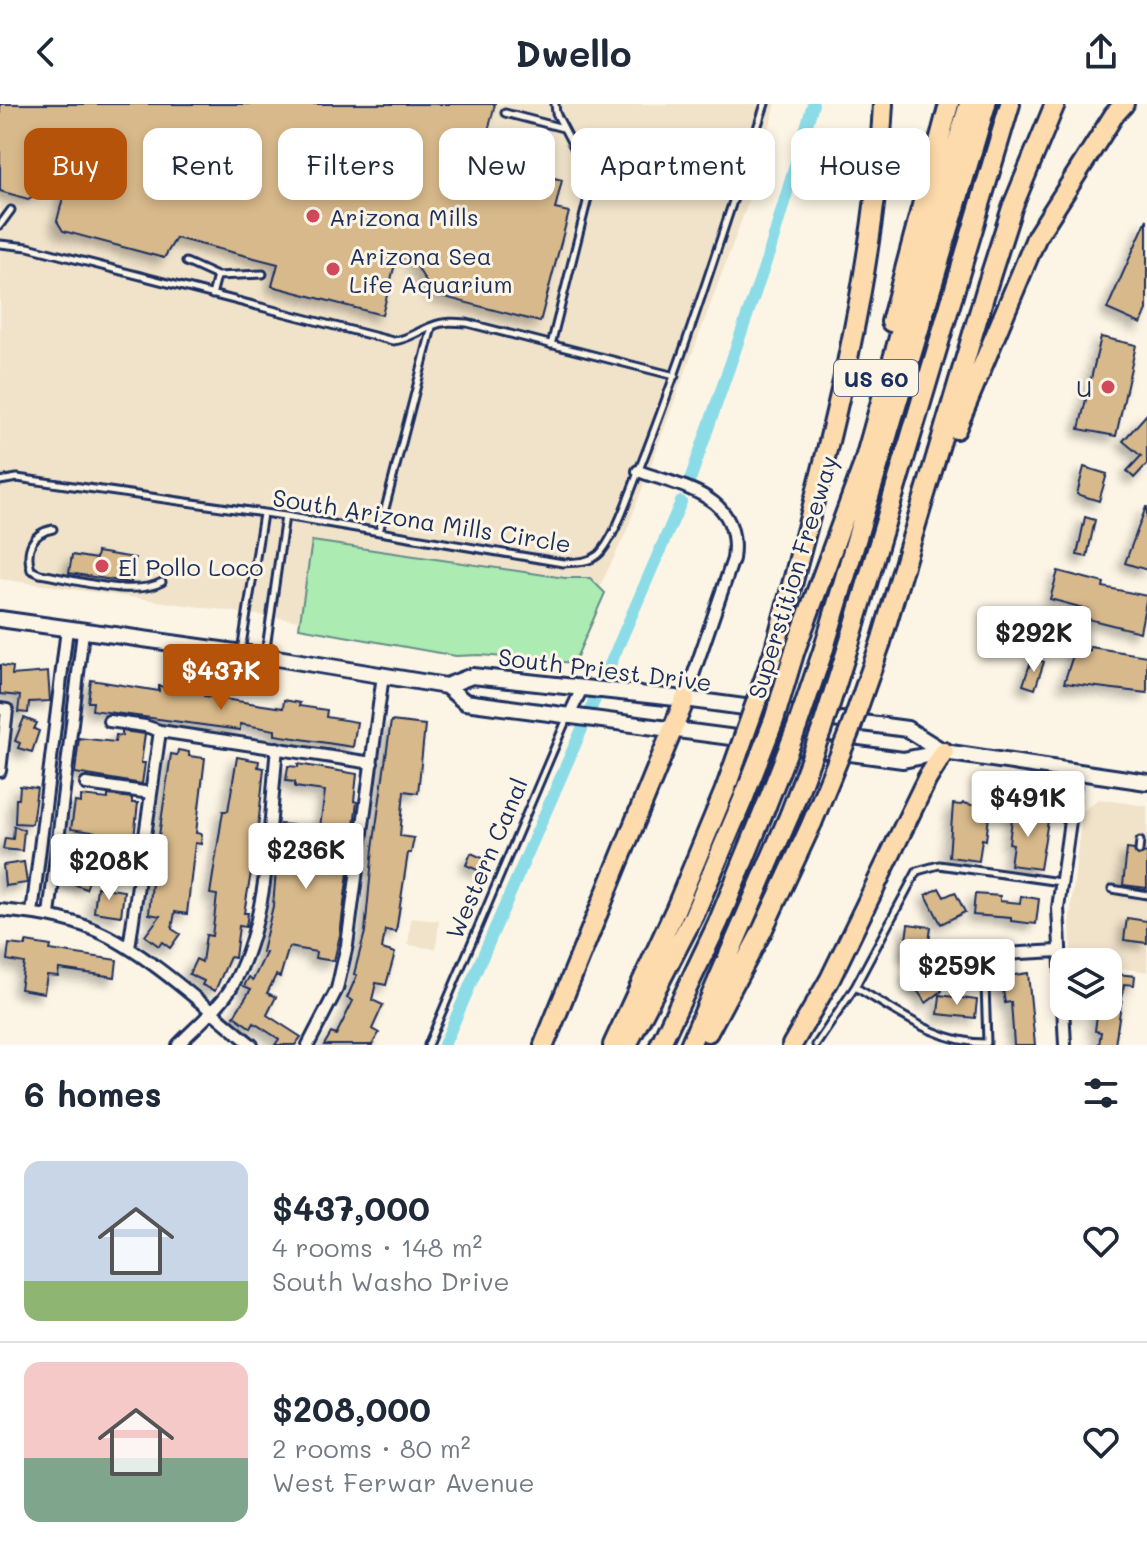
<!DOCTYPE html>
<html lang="en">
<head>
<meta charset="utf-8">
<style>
  body { margin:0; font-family:Mali,sans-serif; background:#f2f2f3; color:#1f2937; height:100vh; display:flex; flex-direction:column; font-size:30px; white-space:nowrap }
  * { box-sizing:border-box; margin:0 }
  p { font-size:26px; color:#747a83 }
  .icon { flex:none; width:44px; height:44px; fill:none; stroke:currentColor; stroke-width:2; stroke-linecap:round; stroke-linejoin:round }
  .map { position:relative; height:941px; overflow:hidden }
  .side { display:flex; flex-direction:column; background:#fff; flex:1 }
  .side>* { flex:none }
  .hud { position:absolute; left:24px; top:24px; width:1100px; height:72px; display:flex; gap:16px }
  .tools { position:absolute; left:1050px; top:844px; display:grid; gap:16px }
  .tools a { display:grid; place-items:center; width:72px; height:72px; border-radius:16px; background:#fff; box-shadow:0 4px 12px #0003; font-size:40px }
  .price { position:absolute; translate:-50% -68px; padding:0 18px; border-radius:8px; background:#fff; color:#222; font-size:26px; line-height:52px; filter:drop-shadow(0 2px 4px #0008) }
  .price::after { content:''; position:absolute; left:50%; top:48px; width:24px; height:18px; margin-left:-12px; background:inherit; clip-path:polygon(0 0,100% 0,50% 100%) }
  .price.on { background:#b45309; color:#fff }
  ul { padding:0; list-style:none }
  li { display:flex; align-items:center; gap:24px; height:200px; padding:0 24px }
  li+li { border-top:2px solid #e0e1e3 }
  li span { display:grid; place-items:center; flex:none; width:224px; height:160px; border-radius:16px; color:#555 }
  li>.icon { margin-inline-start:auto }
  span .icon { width:96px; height:96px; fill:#fffc; stroke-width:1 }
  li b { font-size:34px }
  h2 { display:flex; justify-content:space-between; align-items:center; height:96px; padding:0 24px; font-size:34px }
  .pill { padding:0 28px; border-radius:16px; background:#fff; box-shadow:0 4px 12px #0003; font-size:28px; line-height:72px }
  .pill.on { background:#b45309; color:#fff }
  header { display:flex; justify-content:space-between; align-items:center; height:104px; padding:0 24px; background:#fff; font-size:36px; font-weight:700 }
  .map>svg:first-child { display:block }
  .built { fill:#f1e3ca }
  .green { fill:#acebb2; stroke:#648d88; stroke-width:2 }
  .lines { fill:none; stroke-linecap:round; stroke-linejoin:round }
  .canal { stroke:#8cdce8; stroke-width:12 }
  .building { fill:#d8b98b; stroke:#1b2f5e; stroke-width:2; filter:url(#shadow) }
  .service-casing { stroke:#1b2f5e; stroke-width:11 }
  .minor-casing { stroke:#1b2f5e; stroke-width:16 }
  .secondary-casing { stroke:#1b2f5e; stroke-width:20 }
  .motorway-casing { stroke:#1b2f5e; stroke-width:24 }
  .service { stroke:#fcf5e5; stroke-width:5 }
  .minor { stroke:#fcf5e5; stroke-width:10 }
  .secondary { stroke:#fcf5e5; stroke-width:14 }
  .motorway { stroke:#fedbac; stroke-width:18 }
  .motorway-bridge-casing { stroke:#1b2f5e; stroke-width:24; stroke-linecap:butt }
  .motorway-bridge { stroke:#fedbac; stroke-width:18 }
  .poi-dot { fill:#d1495b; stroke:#fcf5e5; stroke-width:3 }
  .labels { text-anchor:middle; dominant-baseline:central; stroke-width:6; stroke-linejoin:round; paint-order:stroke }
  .shield { fill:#fcf5e5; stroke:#5e6a86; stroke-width:2 }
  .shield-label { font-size:22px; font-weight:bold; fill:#1b2f5e }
  .poi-label { font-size:24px; fill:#1b2f5e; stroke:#fcf5e5; text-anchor:start }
  .street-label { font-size:24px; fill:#1b2f5e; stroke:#fcf5e5 }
</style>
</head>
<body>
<header><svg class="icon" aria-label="back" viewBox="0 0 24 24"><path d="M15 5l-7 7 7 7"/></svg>Dwello<svg class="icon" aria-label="share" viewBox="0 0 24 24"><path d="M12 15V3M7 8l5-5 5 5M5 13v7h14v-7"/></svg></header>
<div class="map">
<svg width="1147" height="941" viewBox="0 0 1147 941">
  <defs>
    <filter id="shadow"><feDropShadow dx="-6" dy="6" stdDeviation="4" flood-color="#0004"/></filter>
  </defs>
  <rect width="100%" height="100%" fill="#fcf5e5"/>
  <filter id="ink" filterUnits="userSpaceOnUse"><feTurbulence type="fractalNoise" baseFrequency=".0125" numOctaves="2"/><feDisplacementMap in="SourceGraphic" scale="16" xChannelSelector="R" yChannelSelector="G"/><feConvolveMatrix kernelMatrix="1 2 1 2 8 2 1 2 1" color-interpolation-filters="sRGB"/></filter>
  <g filter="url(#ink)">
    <!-- built -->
    <path class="built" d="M 0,0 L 776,0 L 745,107 L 625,431 L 599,484 L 558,553 L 0,475 Z
      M 1098,695 L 1147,702 L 1147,868 L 1108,862 L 1108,858 L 1071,857 L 1070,812 L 1082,708 Z
      M 411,814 L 439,817 L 436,845 L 408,841 Z"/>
    <!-- green -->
    <path class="green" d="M 312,437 L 565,474 L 590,474 L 605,489 L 574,559 L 480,551 L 456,552 L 299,524 Z"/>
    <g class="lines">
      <!-- canal -->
      <path class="canal" d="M 691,373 L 770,146 L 813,0
        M 444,941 L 681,398"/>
    </g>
    <!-- building -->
    <path class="building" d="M 0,0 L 495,0 L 485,39 L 528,51 L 524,66 L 562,76 L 555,105 L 569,108 L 540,218 L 433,190 L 409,149 L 396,156 L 382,211 L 272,182 L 278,160 L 176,134 L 164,154 L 63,127 L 57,117 L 66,82 L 45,77 L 42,87 L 28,95 L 0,87 Z
      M 1147,115 L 1147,206 L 1141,220 L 1107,205 Z
      M 1101,233 L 1136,241 L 1116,332 L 1079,325 Z
      M 1147,310 L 1147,360 L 1134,374 L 1127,367 L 1141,352 L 1123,337 Z
      M 1084,363 L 1107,370 L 1099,397 L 1077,390 Z
      M 1146,403 L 1147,403 L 1147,466 L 1125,459 Z
      M 1085,413 L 1095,416 L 1087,453 L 1077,451 Z
      M 97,448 L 135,454 L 131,479 L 69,469 L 72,451 L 96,455 Z
      M 1058,467 L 1104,479 L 1103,483 L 1147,492 L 1140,528 L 1084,514 L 1087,505 L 1050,495 Z
      M 1076,542 L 1090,547 L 1090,543 L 1147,552 L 1147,589 L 1064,579 Z
      M 1032,554 L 1044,558 L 1035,585 L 1023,581 Z
      M 0,561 L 13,563 L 12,571 L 48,568 L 50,597 L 29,598 L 28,609 L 18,608 L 20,592 L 0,590 Z
      M 91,576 L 159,587 L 159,582 L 173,584 L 204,589 L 204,592 L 283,604 L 284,596 L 300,599 L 299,602 L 327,606 L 326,613 L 357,618 L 353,643 L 275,631 L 275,626 L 240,620 L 240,626 L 92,606 L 93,598 L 88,598 Z
      M 24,614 L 37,619 L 34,625 L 39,627 L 32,648 L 18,644 L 20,639 L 15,637 Z
      M 391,617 L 425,621 L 418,689 L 404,687 L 400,732 L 414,734 L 411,749 L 408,749 L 396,828 L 385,826 L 382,845 L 395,849 L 386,881 L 376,879 L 372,896 L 383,901 L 372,925 L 379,929 L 372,941 L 324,941 L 331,929 L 336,931 L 353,897 L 347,894 L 357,871 L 354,870 L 365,828 L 373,744 Z
      M 122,627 L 145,630 L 141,659 L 145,659 L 142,680 L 75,669 L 79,634 L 115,638 L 116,631 L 122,632 Z
      M 178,646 L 189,648 L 189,652 L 205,654 L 196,729 L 202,730 L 201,740 L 195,739 L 187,810 L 175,808 L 172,825 L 180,830 L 170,844 L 162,838 L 159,842 L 145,832 L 160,812 L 149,810 L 152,779 L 171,650 L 177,651 Z
      M 237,653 L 259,657 L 258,663 L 264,664 L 257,734 L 244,809 L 248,809 L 246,823 L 239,822 L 235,854 L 230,853 L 215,887 L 202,881 L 204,877 L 189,870 L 196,855 L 202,858 L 206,831 L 212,832 L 217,791 L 210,790 L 223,707 L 228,707 Z
      M 298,660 L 357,670 L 354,697 L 357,698 L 340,831 L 334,857 L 315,854 L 316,848 L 289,843 L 280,873 L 276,871 L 267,889 L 276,893 L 267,911 L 301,933 L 295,941 L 275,941 L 279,935 L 254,919 L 251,924 L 234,912 L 251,885 L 244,882 L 249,873 L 253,876 L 266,849 L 262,848 L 273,802 L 280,720 L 320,723 L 325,687 L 295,683 L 295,678 L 286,677 L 288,662 L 298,663 Z
      M 20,682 L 37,684 L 32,720 L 15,719 L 16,695 L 19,695 Z
      M 108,691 L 132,694 L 132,699 L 138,699 L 131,760 L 112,757 L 112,753 L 104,752 L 107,730 L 71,725 L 75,698 L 81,699 L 81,692 L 108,695 Z
      M 963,699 L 990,705 L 986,736 L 982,735 L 979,757 L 949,753 L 953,700 L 961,701 Z
      M 1013,707 L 1049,711 L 1040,765 L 1010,761 L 1013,740 L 1009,739 Z
      M 14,722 L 24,726 L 22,747 L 3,745 L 5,734 L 13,735 Z
      M 1127,745 L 1134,746 L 1138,752 L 1147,748 L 1147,784 L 1123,781 Z
      M 76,746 L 93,752 L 87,767 L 92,769 L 86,785 L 64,776 Z
      M 471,749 L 487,756 L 482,768 L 466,761 Z
      M 24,758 L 27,779 L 5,782 L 3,761 Z
      M 97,783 L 124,787 L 121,812 L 94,808 Z
      M 939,784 L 944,793 L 955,788 L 965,808 L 941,820 L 926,791 Z
      M 975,790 L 1000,792 L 1000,797 L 1020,799 L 1021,792 L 1039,795 L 1036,820 L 1011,817 L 1011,814 L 973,811 Z
      M 1127,814 L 1147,817 L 1147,839 L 1124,836 Z
      M 908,820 L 931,823 L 927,854 L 904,851 Z
      M 26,838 L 51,842 L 50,846 L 117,856 L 115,873 L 59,865 L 58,872 L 47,871 L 44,889 L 20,885 L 24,859 L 7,856 L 9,840 L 26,842 Z
      M 923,861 L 942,887 L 926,899 L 907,872 Z
      M 1028,869 L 1035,941 L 1014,941 L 1011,898 L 1005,899 L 1001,873 Z
      M 1108,869 L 1135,872 L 1134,881 L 1124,880 L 1115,941 L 1099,941 L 1101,928 L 1095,927 L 1098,903 L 1108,904 Z
      M 940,891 L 977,896 L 975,914 L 938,910 Z"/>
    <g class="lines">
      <!-- service casing -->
      <g class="service-casing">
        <path id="service" d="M 505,9 L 563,24
          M 0,121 L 11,106
          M 0,140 L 28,143 L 393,237 C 408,236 418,227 432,222 C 444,217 455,218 467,219 L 675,272
          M 186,158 L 217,172
          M 212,191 L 217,172 L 263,170
          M 551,241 L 592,78 L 556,9 L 555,0
          M 0,377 L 17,374 L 285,412 L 563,459 C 575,458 588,459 598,451 C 615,436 633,380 642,358 C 688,240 725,120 765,0
          M 53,425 C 32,429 25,445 31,466 L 40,470 C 73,475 133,494 162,478
          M 379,428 L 432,223
          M 241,547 L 263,410
          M 265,551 L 285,412
          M 1139,747 L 1140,737
          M 1112,785 L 1147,791
          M 984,852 L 987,938
          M 855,883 C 897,907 938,940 987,939
          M 428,941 L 568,612
          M 816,941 L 855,883 L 917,767 L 939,761 L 1060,778"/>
      </g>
      <!-- minor casing -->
      <g class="minor-casing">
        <path id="minor" d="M 638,367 C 685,384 742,391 733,455 L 685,595
          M 0,605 L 7,606 L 0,667
          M 569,612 L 582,584
          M 109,617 L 145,622 L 160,627 L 372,659
          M 86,680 L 151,689
          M 0,806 C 33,809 66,813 97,827 C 148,849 207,905 252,941
          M 32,809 L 67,525
          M 49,811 L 83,528
          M 129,844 L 160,627
          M 967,852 L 1059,847
          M 178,941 C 196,922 223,901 235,877 C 270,810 269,719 277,644
          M 308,941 L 337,885 L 347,841 L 383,571
          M 1065,941 L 1058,804 L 1077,666"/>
      </g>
      <!-- secondary casing -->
      <g class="secondary-casing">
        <path id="secondary" d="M 0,515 L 265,552 L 446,582 L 465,598 L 903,656 L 944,648 L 1147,678
          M 446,582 L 472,572 L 685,595 L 907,625 L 944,648"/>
      </g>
      <!-- motorway casing -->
      <g class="motorway-casing">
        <path id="motorway" d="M 891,218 L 949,0
          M 956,325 L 1037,132 L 1114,11 L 1124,0
          M 881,538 L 988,179 L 1012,104 L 1055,0
          M 849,540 L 1010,0
          M 824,544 L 986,0
          M 795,546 L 863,362 L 903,219 L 969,0
          M 774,548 C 822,368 874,187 883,0
          M 708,928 L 762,827 L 812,719
          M 544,941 L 685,595
          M 613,941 L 676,804 L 725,686
          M 627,941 L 694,811 L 744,693
          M 660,941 L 718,819 L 766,702
          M 690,941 L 790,710
          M 792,941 L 830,875 L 927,675 L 944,648"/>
      </g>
      <!-- service -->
      <use href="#service" class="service"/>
      <!-- minor -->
      <use href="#minor" class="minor"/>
      <!-- secondary -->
      <use href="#secondary" class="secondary"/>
      <!-- motorway -->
      <use href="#motorway" class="motorway"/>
      <!-- motorway-bridge casing -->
      <g class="motorway-bridge-casing">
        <path id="motorway-bridge" d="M 725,686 L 774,548
          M 744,693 L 774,616 L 795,546
          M 766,702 L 797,623 L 824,544
          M 790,710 L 822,625 L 849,540
          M 812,719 L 850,626 L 881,538"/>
      </g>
      <!-- motorway-bridge -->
      <use href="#motorway-bridge" class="motorway-bridge"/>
    </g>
  </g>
  <!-- markers -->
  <g class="poi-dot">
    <circle cx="313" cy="112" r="8"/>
    <circle cx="333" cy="165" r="8"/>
    <circle cx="1108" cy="283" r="8"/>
    <circle cx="102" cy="462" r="8"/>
  </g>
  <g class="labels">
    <!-- shield labels -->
    <rect class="shield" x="834" y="256" width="84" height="36" rx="6"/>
    <g class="shield-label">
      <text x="876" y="274">US 60</text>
    </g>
    <!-- poi labels -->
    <g class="poi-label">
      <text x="329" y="112">Arizona Mills</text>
      <text x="349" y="151">Arizona Sea<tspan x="349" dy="28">Life Aquarium</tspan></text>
      <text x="1092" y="283" text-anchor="end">U</text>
      <text x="118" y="462">El Pollo Loco</text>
    </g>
    <!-- street labels -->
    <g class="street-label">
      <text transform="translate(422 416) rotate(9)">South Arizona Mills Circle</text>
      <text transform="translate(792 473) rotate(-73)">Superstition Freeway</text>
      <text transform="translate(605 565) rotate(7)">South Priest Drive</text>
      <text transform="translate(486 754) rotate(-67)">Western Canal</text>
    </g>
  </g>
</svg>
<div class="tools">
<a><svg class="icon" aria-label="layers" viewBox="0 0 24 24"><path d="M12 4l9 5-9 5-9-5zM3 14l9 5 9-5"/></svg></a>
</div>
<b class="price" style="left:1034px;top:570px">$292K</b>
<b class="price on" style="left:221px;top:608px">$437K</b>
<b class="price" style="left:1028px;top:735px">$491K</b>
<b class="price" style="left:306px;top:787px">$236K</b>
<b class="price" style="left:109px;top:798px">$208K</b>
<b class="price" style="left:957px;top:903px">$259K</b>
<div class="hud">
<a class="pill on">Buy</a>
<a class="pill">Rent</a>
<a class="pill">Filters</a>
<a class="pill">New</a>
<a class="pill">Apartment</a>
<a class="pill">House</a>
</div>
</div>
<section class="side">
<h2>6 homes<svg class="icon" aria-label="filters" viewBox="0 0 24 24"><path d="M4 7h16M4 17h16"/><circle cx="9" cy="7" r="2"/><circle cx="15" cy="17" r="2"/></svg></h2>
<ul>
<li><span style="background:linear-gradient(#c9d6e8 75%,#8fb573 0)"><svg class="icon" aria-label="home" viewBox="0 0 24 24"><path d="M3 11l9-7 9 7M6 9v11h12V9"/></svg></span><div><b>$437,000</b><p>4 rooms · 148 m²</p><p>South Washo Drive</p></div><svg class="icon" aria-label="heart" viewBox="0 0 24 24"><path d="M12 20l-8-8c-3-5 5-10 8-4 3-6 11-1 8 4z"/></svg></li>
<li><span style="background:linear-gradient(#f6c9c9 60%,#7fa58c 0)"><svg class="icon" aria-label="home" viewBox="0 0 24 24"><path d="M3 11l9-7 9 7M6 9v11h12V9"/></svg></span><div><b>$208,000</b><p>2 rooms · 80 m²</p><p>West Ferwar Avenue</p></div><svg class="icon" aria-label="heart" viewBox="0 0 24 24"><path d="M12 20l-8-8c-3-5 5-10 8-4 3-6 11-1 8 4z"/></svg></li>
</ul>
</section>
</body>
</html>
